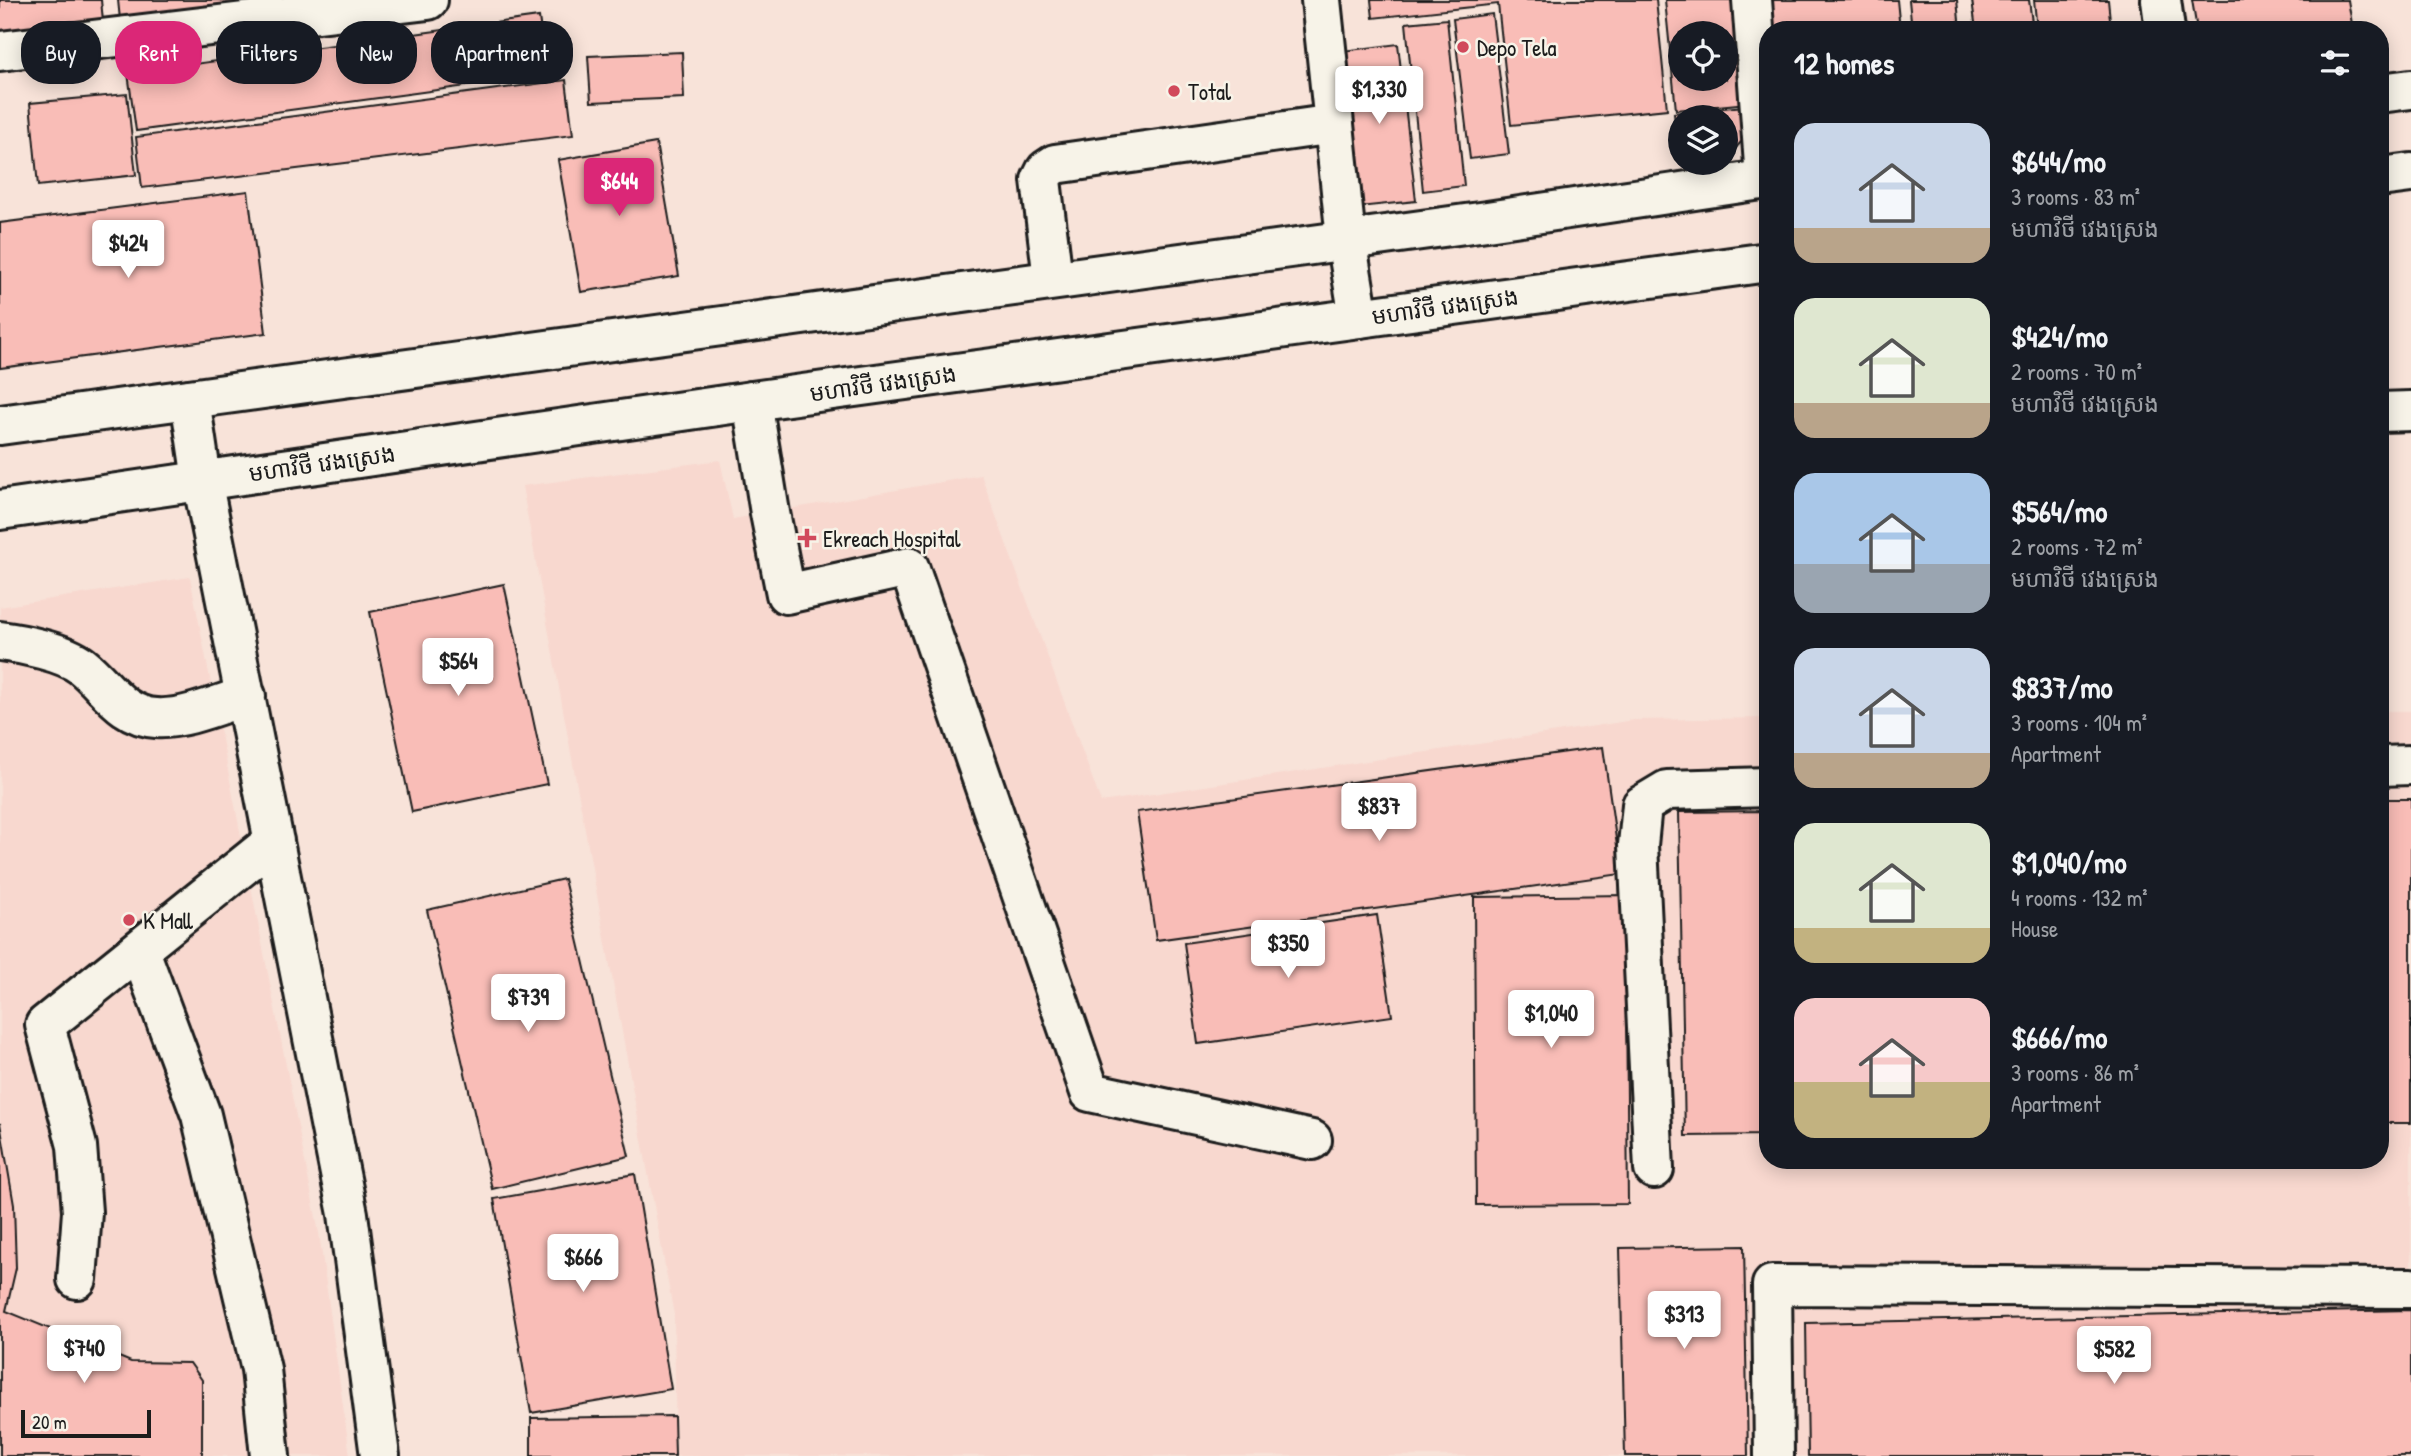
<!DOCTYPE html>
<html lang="en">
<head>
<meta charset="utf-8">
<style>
  body { margin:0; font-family:"Patrick Hand","Noto Sans Khmer",sans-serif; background:#242831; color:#f1f3f6; height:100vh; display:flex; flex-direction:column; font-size:26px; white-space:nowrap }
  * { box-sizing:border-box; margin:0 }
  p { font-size:23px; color:#9ea1a6 }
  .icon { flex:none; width:38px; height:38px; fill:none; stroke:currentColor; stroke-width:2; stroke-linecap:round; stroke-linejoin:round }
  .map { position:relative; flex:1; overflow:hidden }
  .sheet { position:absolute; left:1759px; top:21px; width:630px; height:1148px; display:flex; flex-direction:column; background:#171b24; border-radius:28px; box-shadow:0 4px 18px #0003 }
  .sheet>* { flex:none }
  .hud { position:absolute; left:21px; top:21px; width:665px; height:63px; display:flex; gap:14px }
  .tools { position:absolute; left:1668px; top:21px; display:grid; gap:14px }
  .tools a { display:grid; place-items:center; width:70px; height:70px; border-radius:50%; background:#171b24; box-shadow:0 4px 18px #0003; font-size:35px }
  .scale { position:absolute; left:21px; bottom:18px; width:130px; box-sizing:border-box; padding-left:7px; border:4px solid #1c1c1c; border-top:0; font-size:19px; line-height:24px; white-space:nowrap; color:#1c1c1c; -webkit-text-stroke:5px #f7f3e8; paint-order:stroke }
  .price { position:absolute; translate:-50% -60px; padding:0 16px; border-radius:7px; background:#fff; color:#222; font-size:23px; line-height:46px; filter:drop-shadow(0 2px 4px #0008) }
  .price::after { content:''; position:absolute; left:50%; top:42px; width:21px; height:16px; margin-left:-10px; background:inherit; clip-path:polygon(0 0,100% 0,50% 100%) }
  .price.active { background:#db2777; color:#fff }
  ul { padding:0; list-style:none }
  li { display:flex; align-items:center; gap:21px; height:175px; padding:0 35px }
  li span { display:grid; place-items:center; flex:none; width:196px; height:140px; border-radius:21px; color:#555 }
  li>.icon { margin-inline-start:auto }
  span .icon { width:84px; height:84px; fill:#fffc; stroke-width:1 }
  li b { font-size:30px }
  h2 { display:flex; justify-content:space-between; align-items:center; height:84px; padding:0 35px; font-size:30px }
  .chip { padding:0 24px; border-radius:28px; background:#171b24; box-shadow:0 4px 18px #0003; font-size:24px; line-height:63px }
  .chip.active { background:#db2777; color:#fff }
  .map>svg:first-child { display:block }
  .built { fill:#f8d8cf }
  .building { fill:#f9bdb7; stroke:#1c1c1c; stroke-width:2; fill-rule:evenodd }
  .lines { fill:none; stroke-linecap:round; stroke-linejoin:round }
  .minor-casing { stroke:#1c1c1c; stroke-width:44 }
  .major-casing { stroke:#1c1c1c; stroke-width:44 }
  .minor { stroke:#f7f3e8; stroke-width:38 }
  .major { stroke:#f7f3e8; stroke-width:38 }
  .poi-dot { fill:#d1495b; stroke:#f7f3e8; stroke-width:2.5 }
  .labels { text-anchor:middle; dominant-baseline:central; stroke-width:5; stroke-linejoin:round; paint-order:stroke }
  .poi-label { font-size:23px; fill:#1c1c1c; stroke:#f7f3e8; text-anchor:start }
  .street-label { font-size:23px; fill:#1c1c1c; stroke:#f7f3e8 }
</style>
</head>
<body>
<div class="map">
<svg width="2411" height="1456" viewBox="0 0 2411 1456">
  <rect width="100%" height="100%" fill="#f8e3d9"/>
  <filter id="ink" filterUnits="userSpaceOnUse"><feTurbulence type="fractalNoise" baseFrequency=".0143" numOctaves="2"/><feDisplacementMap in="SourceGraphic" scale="14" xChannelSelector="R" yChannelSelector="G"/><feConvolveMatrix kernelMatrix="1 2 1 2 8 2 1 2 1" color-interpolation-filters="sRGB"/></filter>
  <g filter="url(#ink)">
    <!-- built -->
    <path class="built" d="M 720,460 L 733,519 L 981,475 L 1101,802 L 1634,720 L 1767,718 L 1768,1160 L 2380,1160 L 2380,711 L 2411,711 L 2411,1456 L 676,1456 L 674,1315 L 522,486 Z
      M 190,577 L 319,1233 L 350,1456 L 0,1456 L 0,607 Z"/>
    <!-- building -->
    <path class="building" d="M 0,0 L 101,0 L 104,32 L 0,43 Z
      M 118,0 L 339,0 L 121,29 Z
      M 1371,0 L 1656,0 L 1667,109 L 1511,125 L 1498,4 L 1373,18 Z
      M 1665,0 L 1737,0 L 1748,103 L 1676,110 ZM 1680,33 L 1726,33 L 1726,79 L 1680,79 Z
      M 1765,0 L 1897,0 L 1900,30 L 1768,30 Z
      M 1909,0 L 1957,0 L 1960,30 L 1912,30 Z
      M 1972,0 L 2029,0 L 2033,30 L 1976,30 Z
      M 2034,0 L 2108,0 L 2111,30 L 2037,30 Z
      M 2192,0 L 2348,0 L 2353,30 L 2197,30 Z
      M 1492,14 L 1509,154 L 1470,159 L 1453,19 Z
      M 539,17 L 547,75 L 136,131 L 128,73 Z
      M 1447,19 L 1464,186 L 1423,191 L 1406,23 Z
      M 1398,44 L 1416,201 L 1359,207 L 1342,51 Z
      M 682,52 L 684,98 L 591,102 L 588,56 Z
      M 566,80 L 573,135 L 142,188 L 136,137 Z
      M 127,94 L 136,175 L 38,186 L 30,103 Z
      M 1744,106 L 1747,135 L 1735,149 L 1726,150 L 1726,117 L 1680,117 L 1680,154 L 1678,154 L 1674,113 Z
      M 656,143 L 679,276 L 581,292 L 558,160 Z
      M 248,191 L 266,333 L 0,368 L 0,223 Z
      M 504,584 L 547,784 L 412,812 L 370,612 Z
      M 1603,747 L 1621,874 L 1156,940 L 1137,812 Z
      M 2380,799 L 2411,799 L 2411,1123 L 2380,1123 Z
      M 1768,811 L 1768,1135 L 1685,1136 L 1679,812 Z
      M 564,879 L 629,1156 L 492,1189 L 427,910 Z
      M 1625,895 L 1628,1204 L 1476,1205 L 1474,897 Z
      M 1377,915 L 1392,1016 L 1198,1044 L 1184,943 Z
      M 0,1123 L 14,1205 L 16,1268 L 6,1311 L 131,1362 L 190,1363 L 202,1380 L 202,1456 L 0,1456 Z
      M 635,1174 L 671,1389 L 531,1413 L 494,1199 Z
      M 1744,1246 L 1748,1456 L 1625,1456 L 1620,1248 Z
      M 2411,1310 L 2411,1456 L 1808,1456 L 1806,1323 Z
      M 674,1416 L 675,1456 L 531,1456 L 531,1418 Z"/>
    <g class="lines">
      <!-- minor casing -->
      <g class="minor-casing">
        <path id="minor" d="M 1321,0 L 1346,239 L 1359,318
          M 1752,0 L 1765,179
          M 2161,0 L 2165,30
          M 0,51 L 428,0
          M 1053,279 L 1041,180 L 1046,170 L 1055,164 L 1334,124
          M 190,399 L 202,480 L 348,1214 L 380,1456
          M 752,401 L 770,513 L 786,594 L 909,567 L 1090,1092 L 1312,1140
          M 2380,412 L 2411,411
          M 0,641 C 23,644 64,652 82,666 C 107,686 121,716 156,718 C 183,720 220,704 246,696
          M 2380,766 L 2411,765
          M 140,951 L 201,1115 L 261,1369 L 270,1456
          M 1654,1169 L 1638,845 L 1642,805 L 1667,790 L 1768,787
          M 77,1279 L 82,1212 L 77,1146 L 45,1025 L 274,841
          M 1774,1456 L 1772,1285 L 2411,1288"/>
      </g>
      <!-- major casing -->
      <g class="major-casing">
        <path id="major" d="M 2380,93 L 2411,89
          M 2380,177 L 2411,173
          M 0,425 L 1487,221 L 1768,179
          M 0,510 L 752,401 L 1768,262"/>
      </g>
      <!-- minor -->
      <use href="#minor" class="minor"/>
      <!-- major -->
      <use href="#major" class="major"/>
    </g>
  </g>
  <!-- markers -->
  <g class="poi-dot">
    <circle cx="1463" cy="47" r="7"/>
    <circle cx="1174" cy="91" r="7"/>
    <path d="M803.5 527.5h7v7h7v7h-7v7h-7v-7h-7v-7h7z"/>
    <circle cx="129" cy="920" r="7"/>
  </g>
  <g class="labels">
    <!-- poi labels -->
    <g class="poi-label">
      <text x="1477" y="47">Depo Tela</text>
      <text x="1188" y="91">Total</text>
      <text x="823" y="538">Ekreach Hospital</text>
      <text x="143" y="920">K Mall</text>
    </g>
    <!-- street labels -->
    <g class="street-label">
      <text transform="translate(1445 306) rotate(-8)">មហាវិថី វេងស្រេង</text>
      <text transform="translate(883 383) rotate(-8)">មហាវិថី វេងស្រេង</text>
      <text transform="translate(322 463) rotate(-8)">មហាវិថី វេងស្រេង</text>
    </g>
  </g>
</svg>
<div class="tools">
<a><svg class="icon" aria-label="locate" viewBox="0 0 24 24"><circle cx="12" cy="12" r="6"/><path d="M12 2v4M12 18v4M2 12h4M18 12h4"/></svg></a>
<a><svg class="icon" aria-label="layers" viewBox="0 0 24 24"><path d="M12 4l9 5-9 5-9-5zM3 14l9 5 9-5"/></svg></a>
</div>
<div class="scale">20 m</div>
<b class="price" style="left:1379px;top:126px">$1,330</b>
<b class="price active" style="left:619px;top:218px">$644</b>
<b class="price" style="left:128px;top:280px">$424</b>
<b class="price" style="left:458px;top:698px">$564</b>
<b class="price" style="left:1379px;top:843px">$837</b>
<b class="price" style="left:1288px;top:980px">$350</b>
<b class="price" style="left:528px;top:1034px">$739</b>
<b class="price" style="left:1551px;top:1050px">$1,040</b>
<b class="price" style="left:583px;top:1294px">$666</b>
<b class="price" style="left:1684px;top:1351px">$313</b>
<b class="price" style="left:84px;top:1385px">$740</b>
<b class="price" style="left:2114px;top:1386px">$582</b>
<div class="hud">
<a class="chip">Buy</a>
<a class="chip active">Rent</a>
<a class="chip">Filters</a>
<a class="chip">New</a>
<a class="chip">Apartment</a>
</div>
<section class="sheet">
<h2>12 homes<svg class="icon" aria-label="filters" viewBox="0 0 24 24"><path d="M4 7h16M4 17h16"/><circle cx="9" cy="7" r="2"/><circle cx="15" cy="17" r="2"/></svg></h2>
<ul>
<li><span style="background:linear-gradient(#c9d6e8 75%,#b9a48a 0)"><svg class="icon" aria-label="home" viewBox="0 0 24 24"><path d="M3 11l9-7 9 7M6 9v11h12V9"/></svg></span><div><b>$644/mo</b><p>3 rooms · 83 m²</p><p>មហាវិថី វេងស្រេង</p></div></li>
<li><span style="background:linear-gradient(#dfe7d0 75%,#b9a48a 0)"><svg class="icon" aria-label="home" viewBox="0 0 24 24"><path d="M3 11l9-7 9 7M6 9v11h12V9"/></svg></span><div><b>$424/mo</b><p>2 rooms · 70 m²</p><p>មហាវិថី វេងស្រេង</p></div></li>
<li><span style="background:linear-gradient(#a9c7e8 65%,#9aa5b1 0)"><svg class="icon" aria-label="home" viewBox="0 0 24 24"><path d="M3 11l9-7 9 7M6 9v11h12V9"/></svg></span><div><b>$564/mo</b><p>2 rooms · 72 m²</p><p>មហាវិថី វេងស្រេង</p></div></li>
<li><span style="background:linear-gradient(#c9d6e8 75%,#b9a48a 0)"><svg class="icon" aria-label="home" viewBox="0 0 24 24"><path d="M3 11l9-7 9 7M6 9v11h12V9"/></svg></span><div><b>$837/mo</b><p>3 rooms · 104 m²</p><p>Apartment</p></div></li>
<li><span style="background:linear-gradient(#dfe7d0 75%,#c2b280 0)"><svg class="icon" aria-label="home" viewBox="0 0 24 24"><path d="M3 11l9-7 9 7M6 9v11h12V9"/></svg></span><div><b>$1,040/mo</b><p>4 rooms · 132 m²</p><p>House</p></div></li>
<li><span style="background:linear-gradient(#f6c9c9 60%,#c2b280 0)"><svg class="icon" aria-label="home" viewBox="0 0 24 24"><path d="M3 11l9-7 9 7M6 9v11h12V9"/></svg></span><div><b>$666/mo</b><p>3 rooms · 86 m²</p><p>Apartment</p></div></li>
</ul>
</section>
</div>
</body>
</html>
